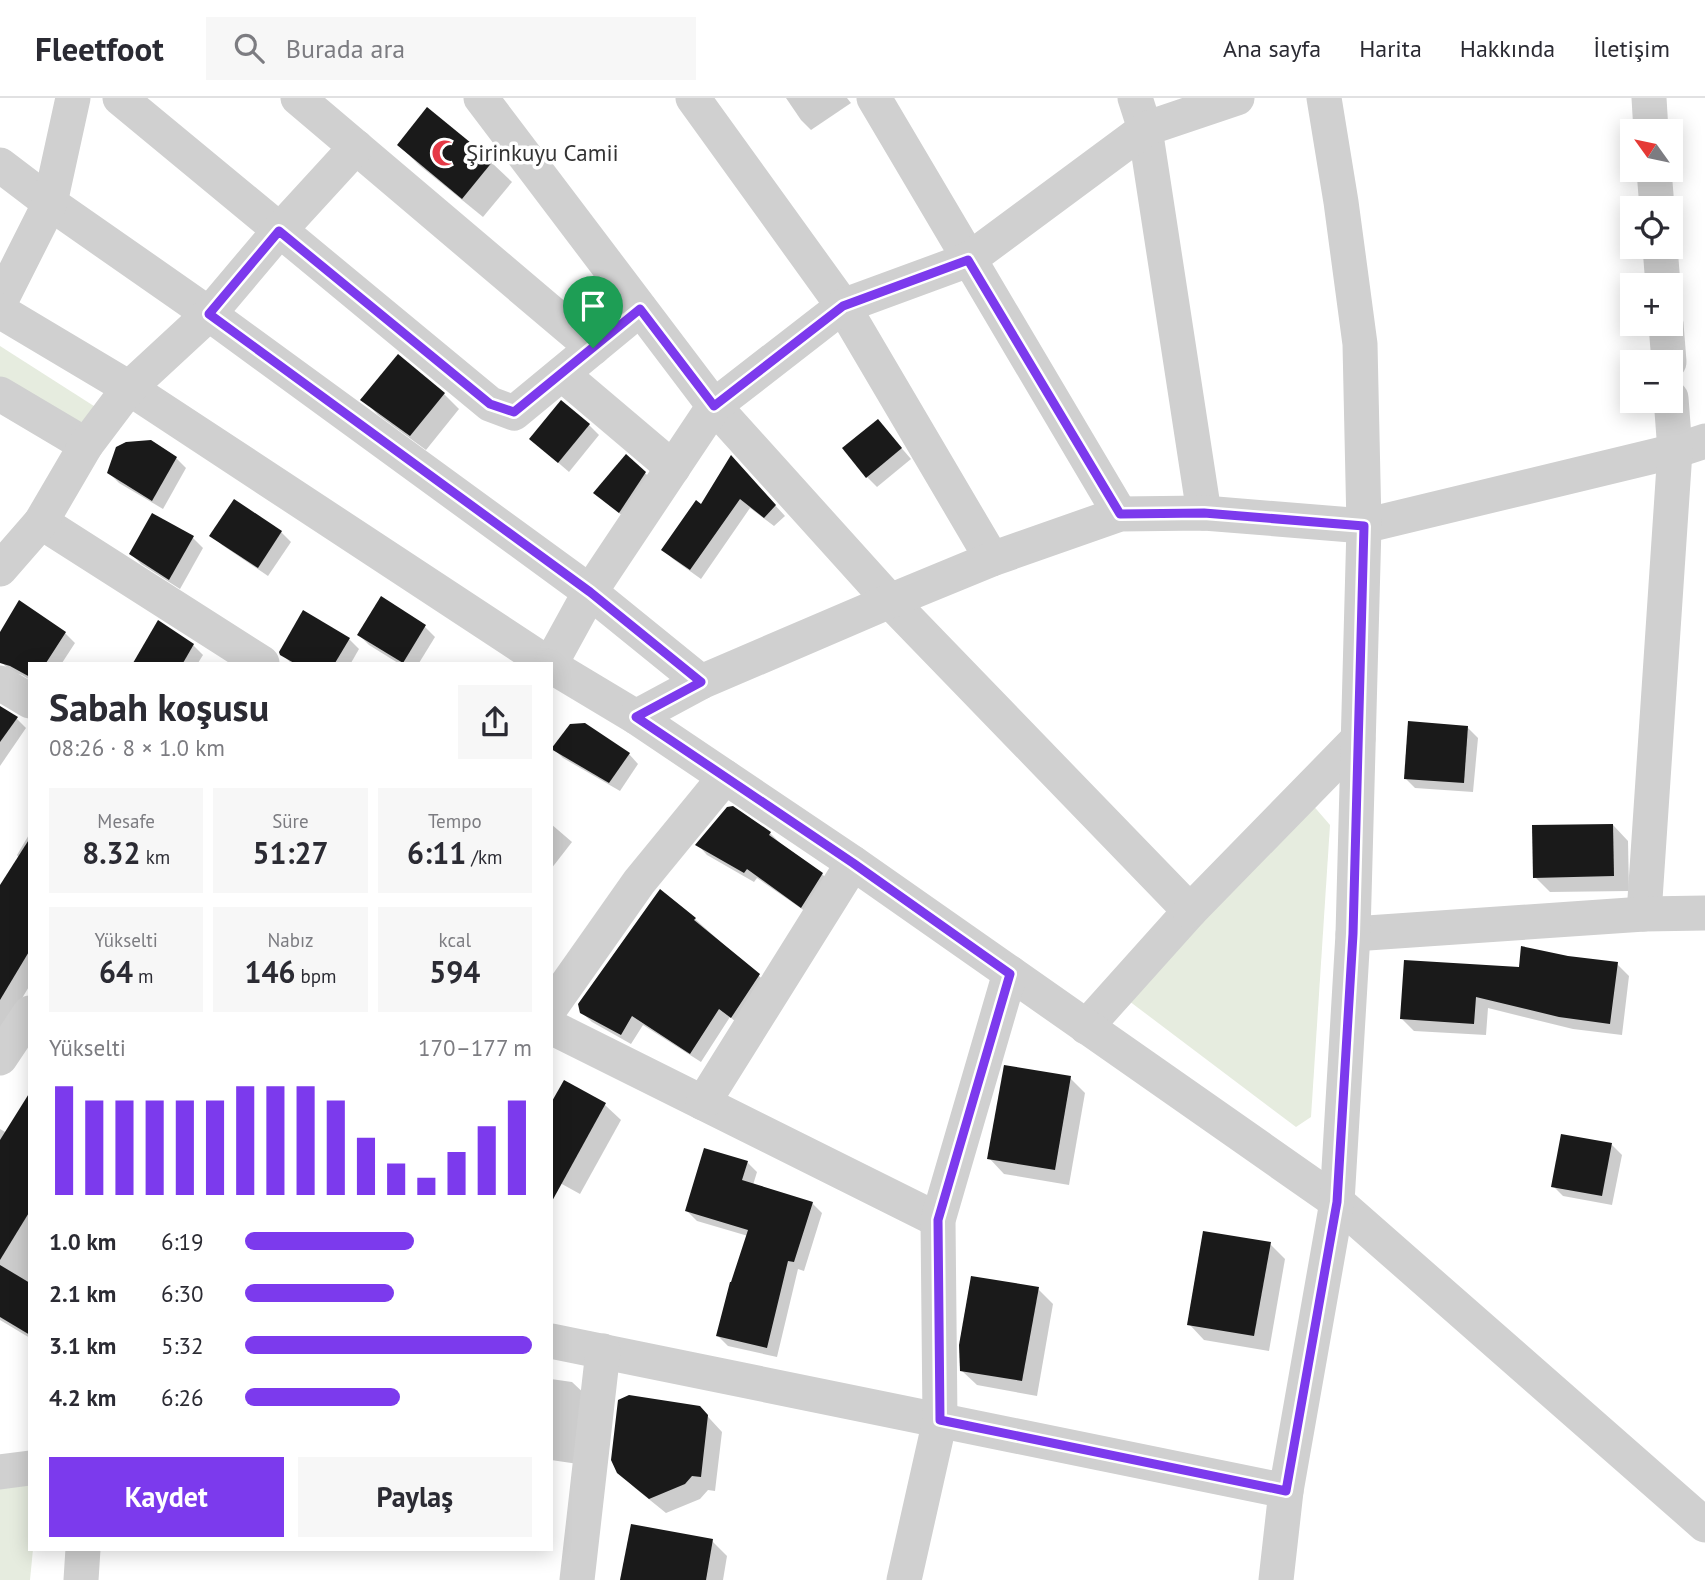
<!DOCTYPE html>
<html lang="tr">
<meta charset="utf-8">
<style>
body{margin:0;font-family:"PT Sans",sans-serif;background:#f7f7f7;color:#2b2b33;height:100vh;display:flex;flex-direction:column;font-size:26px;white-space:nowrap}
*{box-sizing:border-box;margin:0}
p{font-size:23px;color:#7c7c81}
.icon{flex:none;width:38px;height:38px;fill:none;stroke:currentColor;stroke-width:2;stroke-linecap:round;stroke-linejoin:round}
.map{position:relative;flex:1;overflow:hidden}
.panel{position:absolute;left:28px;top:564px;width:525px;height:889px;display:flex;flex-direction:column;background:#fff;border-radius:0px;box-shadow:0 4px 18px #0003}
.panel>*{flex:none}
.needle{width:46px;rotate:303deg}
.buttons{position:absolute;left:1620px;top:21px;display:grid;gap:14px}
.buttons a{display:grid;place-items:center;width:63px;height:63px;border-radius:0px;background:#fff;box-shadow:0 4px 18px #0003;font-size:35px}
.pin{position:absolute;display:grid;place-items:center;width:60px;height:60px;color:#fff;margin:-72px -30px;border-radius:50% 50% 50% 0;rotate:-45deg;box-shadow:0 0 7px #0007}
.pin .icon{rotate:45deg}
.round{display:grid;place-items:center;flex:none;width:74px;height:74px;border-radius:0px;background:#f7f7f7}
.headline{display:flex;align-items:center;justify-content:space-between;height:119px;padding:0 21px}
h1{font-size:38px;font-weight:600;line-height:52px}
.stats{display:grid;grid-template-columns:repeat(3,1fr);gap:10px;height:119px;padding:7px 21px}
.stats div{display:grid;align-content:center;border-radius:0px;background:#f7f7f7;text-align:center}
.stats b{font-size:30px;font-weight:600}
.stats small{font-size:19px;font-weight:400}
.stats p{font-size:19px}
.chart{height:196px;padding:14px 21px}
.chart p{display:flex;justify-content:space-between}
.chart svg{width:100%;height:126px;margin-top:7px;stroke:#7c3aed;stroke-width:6}
.cta{display:flex;gap:14px;margin-top:auto;padding:14px 21px}
.cta a{flex:1;height:80px;border-radius:0px;background:#7c3aed;color:#fff;font-size:28px;font-weight:600;line-height:80px;text-align:center}
.cta a+a{background:#f7f7f7;color:#2b2b33}
ul{padding:0 21px;list-style:none;font-size:23px}
li{display:grid;grid-template-columns:112px 84px 1fr;align-items:center;height:52px}
li i{height:18px;border-radius:9px;background:#7c3aed}
header{display:flex;align-items:center;gap:42px;box-sizing:border-box;height:98px;padding:0 35px;background:#fff;border-bottom:2px solid #e1e1e2}
header strong{font-size:33px}
nav{display:flex;gap:38px;margin-inline-start:auto;font-size:24px}
.search{width:490px;height:63px;background:#f7f7f7;display:flex;align-items:center;gap:18px;box-sizing:border-box;padding:0 24px;border-radius:0px;color:#7c7c81;font-size:26px}
.map>svg:first-child{display:block}
.green{fill:#e6ecdf}
.shadow{fill:#0003}
.building{fill:#1a1a1a}
.lines{fill:none;stroke-linecap:round;stroke-linejoin:round}
.minor{stroke:#d0d0d0;stroke-width:35}
.route-casing{stroke:#fff;stroke-width:14}
.route{stroke:#7c3aed;stroke-width:9}
.labels{text-anchor:middle;stroke-width:7;stroke-linejoin:round;paint-order:stroke}
.poi-label{font-size:23px;fill:#333;stroke:#fff;text-anchor:start}
</style>
<header>
<strong>Fleetfoot</strong>
<div class="search"><svg class="icon" aria-label="search" viewBox="0 0 24 24"><circle cx="10" cy="10" r="6"/><path d="M15 15l6 6"/></svg>Burada ara</div>
<nav><a>Ana sayfa</a><a>Harita</a><a>Hakkında</a><a>İletişim</a></nav>
</header>
<div class="map">
<svg width="1705" height="1482" viewBox="0 0 1705 1482">
<rect width="100%" height="100%" fill="#fff"/>
<g class="green">
<polygon points="0,248 97,310 81,330 0,281"/>
<polygon points="1311,705 1330,727 1311,1019 1296,1029 1129,903"/>
<polygon points="30,1382 30,1451 33,1451 30,1482 0,1482 0,1386"/>
</g>
<g class="shadow">
<polygon points="786,0 847,0 851,5 811,32 801,22"/>
<polygon points="399,47 491,64 512,84 483,119 419,67"/>
<polygon points="444,296 459,311 426,352 378,317 363,301"/>
<polygon points="878,323 911,361 877,389 867,379"/>
<polygon points="589,327 599,337 569,374 531,341"/>
<polygon points="176,360 186,370 163,411 119,385 109,375"/>
<polygon points="740,369 785,418 774,428 750,410 701,481 673,461 663,451 701,408"/>
<polygon points="645,375 655,385 629,423 605,404"/>
<polygon points="281,434 291,444 268,478 222,447 212,437"/>
<polygon points="193,440 203,450 180,491 141,466 131,456"/>
<polygon points="381,501 425,529 435,539 419,565 398,565 369,547 359,537"/>
<polygon points="158,525 193,547 203,557 198,565 135,565"/>
<polygon points="65,535 75,545 62,565 30,565 30,582 22,577 12,574 1,564 0,537"/>
<polygon points="349,541 359,551 351,565 291,565 282,556"/>
<polygon points="0,610 16,620 26,630 0,668"/>
<polygon points="1468,630 1478,640 1473,694 1415,690 1405,680"/>
<polygon points="554,651 629,656 638,666 620,693 563,660"/>
<polygon points="551,726 572,744 551,771"/>
<polygon points="1613,727 1628,743 1629,793 1550,794 1535,779"/>
<polygon points="30,735 30,887 0,937 0,791 19,760 17,757"/>
<polygon points="770,735 780,745 822,776 832,786 812,818 757,780 754,784 707,757 698,747"/>
<polygon points="695,821 769,887 742,929 730,919 701,964 643,927 631,946 592,924 581,914"/>
<polygon points="1567,860 1617,866 1629,878 1622,937 1573,931 1488,910 1486,937 1414,933 1402,921 1521,870"/>
<polygon points="1070,980 1085,995 1069,1087 1004,1076 989,1060"/>
<polygon points="565,984 605,1007 621,1022 580,1096 551,1080"/>
<polygon points="30,998 30,1240 0,1222 0,1031 7,1035"/>
<polygon points="1612,1047 1622,1057 1612,1107 1563,1098 1553,1088"/>
<polygon points="747,1064 757,1074 753,1087 812,1105 822,1115 804,1173 798,1171 777,1259 728,1248 718,1238 748,1138 697,1123 687,1113"/>
<polygon points="1270,1146 1285,1161 1269,1253 1204,1242 1189,1226"/>
<polygon points="1038,1191 1053,1206 1037,1298 977,1287 961,1272"/>
<polygon points="551,1281 572,1284 588,1299 578,1366 551,1362"/>
<polygon points="699,1309 722,1334 715,1393 708,1392 700,1401 666,1415 635,1390 619,1374"/>
<polygon points="712,1443 727,1458 723,1482 622,1482"/>
</g>
<g class="building">
<polygon points="427,9 493,63 462,101 397,47"/>
<polygon points="398,256 445,295 410,338 360,302"/>
<polygon points="561,302 590,326 558,365 529,341"/>
<polygon points="878,321 902,350 866,380 842,350"/>
<polygon points="151,342 177,359 152,403 107,375 116,349 126,344"/>
<polygon points="626,356 646,374 619,415 593,395"/>
<polygon points="731,357 776,407 764,420 740,401 690,472 661,452 696,402 701,406"/>
<polygon points="234,401 282,433 258,470 209,438"/>
<polygon points="152,415 194,438 169,482 129,456"/>
<polygon points="381,498 426,527 403,565 357,537"/>
<polygon points="19,502 66,534 46,565 30,565 30,579 10,568 0,565 0,534"/>
<polygon points="303,512 350,540 335,565 294,565 280,557 279,554"/>
<polygon points="158,522 194,546 183,565 133,565"/>
<polygon points="0,608 18,619 0,644"/>
<polygon points="1408,623 1468,628 1464,685 1404,681"/>
<polygon points="585,625 630,655 609,685 551,651 570,626"/>
<polygon points="733,708 771,734 769,737 823,775 801,810 747,771 744,775 695,747 727,709"/>
<polygon points="1613,726 1614,778 1533,780 1532,727"/>
<polygon points="30,740 30,852 0,902 0,787"/>
<polygon points="660,791 696,820 694,822 760,876 731,920 719,911 690,956 632,918 621,937 580,915 578,906"/>
<polygon points="1521,848 1568,858 1618,864 1610,926 1559,919 1476,899 1474,926 1400,921 1404,862 1519,869"/>
<polygon points="1004,967 1071,978 1055,1072 987,1061"/>
<polygon points="564,982 606,1005 551,1105 551,1005"/>
<polygon points="30,994 30,1113 0,1162 0,1042"/>
<polygon points="1561,1036 1612,1045 1602,1098 1551,1089"/>
<polygon points="704,1050 748,1063 742,1082 813,1104 794,1164 788,1163 767,1250 716,1238 730,1184 731,1184 748,1132 685,1113"/>
<polygon points="1203,1133 1271,1144 1254,1238 1187,1227"/>
<polygon points="0,1167 30,1185 30,1237 0,1219"/>
<polygon points="971,1178 1039,1189 1022,1283 960,1273 959,1247"/>
<polygon points="629,1297 700,1308 708,1317 701,1379 692,1378 685,1386 649,1401 617,1375 611,1362 618,1302"/>
<polygon points="631,1426 713,1441 706,1482 620,1482"/>
</g>
<g class="lines">
<g class="minor">
<polyline points="120,0 490,306 514,315 640,211"/>
<polyline points="298,0 593,250"/>
<polyline points="481,0 714,308 890,503 1190,813 1086,929"/>
<polyline points="693,0 843,208 992,461"/>
<polyline points="874,0 1120,416"/>
<polyline points="1135,0 1145,31 1204,415"/>
<polyline points="1649,0 1651,33"/>
<polyline points="0,67 50,105 209,216 590,494 701,584"/>
<polyline points="1654,72 1657,110"/>
<polyline points="1660,149 1663,187"/>
<polyline points="0,204 50,105 73,0"/>
<polyline points="0,213 129,290 547,565"/>
<polyline points="1666,226 1669,264"/>
<polyline points="562,276 673,370"/>
<polyline points="0,296 86,347"/>
<polyline points="41,424 262,565"/>
<polyline points="0,471 41,424 86,347 129,290 209,216 279,133 356,49"/>
<polyline points="551,565 590,494 714,308 843,208 968,162 1145,31 1237,0"/>
<polyline points="551,568 636,619 853,765 1337,1104 1705,1427"/>
<polyline points="0,585 30,603"/>
<polyline points="636,619 701,584 890,503 992,461 1120,416 1204,415 1364,428 1675,353 1705,343"/>
<polyline points="1190,813 1358,641"/>
<polyline points="1644,816 1675,353 1671,300"/>
<polyline points="1353,836 1644,816 1705,815"/>
<polyline points="551,909 639,784 725,679"/>
<polyline points="551,929 938,1122"/>
<polyline points="0,960 30,915"/>
<polyline points="703,1005 853,765"/>
<polyline points="551,1243 1286,1393"/>
<polyline points="0,1374 30,1370"/>
<polyline points="81,1482 83,1451"/>
<polyline points="577,1482 603,1253"/>
<polyline points="904,1482 940,1322 938,1122 1010,875"/>
<polyline points="1276,1482 1286,1393 1337,1104 1353,836 1364,428 1360,246 1341,104 1324,0"/>
</g>
</g>
<g class="lines">
<g class="route-casing">
<polygon id="route" points="279,133 490,306 514,314 640,211 714,308 843,208 968,162 1120,416 1204,415 1364,428 1353,836 1337,1104 1286,1393 940,1322 938,1122 1010,876 853,765 636,619 701,584 590,494 209,216"/>
</g>
<use href="#route" class="route"/>
</g>
<defs>
<g id="mosque-bare" transform="scale(2.1)"><path d="M3.5-4.9A6 6 0 1 0 3.5 4.9A5 5 0 1 1 3.5-4.9Z" fill="#e63946" stroke="#fff" stroke-width="2.5" paint-order="stroke"/></g>
</defs>
<g fill-rule="evenodd">
<use href="#mosque-bare" x="445" y="55"/>
</g>
<g class="labels">
<g class="poi-label">
<text x="466" y="63">Şirinkuyu Camii</text>
</g>
</g>
</svg>
<div class="buttons">
<a><svg class="needle" viewBox="-14 -14 28 28"><path d="M0-13l5 13h-10z" fill="#e53935"/><path d="M0 13l5-13h-10z" fill="#7c7c81"/></svg></a>
<a><svg class="icon" aria-label="locate" viewBox="0 0 24 24"><circle cx="12" cy="12" r="6"/><path d="M12 2v4M12 18v4M2 12h4M18 12h4"/></svg></a>
<a>+</a>
<a>−</a>
</div>
<div class="pin" style="left:593px;top:250px;background:#1e9e55"><svg class="icon" aria-label="arrive" viewBox="0 0 24 24"><path d="M6 21V4h12l-3 4 3 4H6"/></svg></div>
<section class="panel">
<div class="headline"><div><h1>Sabah koşusu</h1><p>08:26 · 8 × 1.0 km</p></div><a class="round"><svg class="icon" aria-label="share" viewBox="0 0 24 24"><path d="M12 15V3M7 8l5-5 5 5M5 13v7h14v-7"/></svg></a></div>
<div class="stats">
<div><p>Mesafe</p><b>8.32<small> km</small></b></div>
<div><p>Süre</p><b>51:27</b></div>
<div><p>Tempo</p><b>6:11<small> /km</small></b></div>
</div>
<div class="stats">
<div><p>Yükselti</p><b>64<small> m</small></b></div>
<div><p>Nabız</p><b>146<small> bpm</small></b></div>
<div><p>kcal</p><b>594</b></div>
</div>
<div class="chart"><p><span>Yükselti</span>170–177 m</p>
<svg viewBox="0 0 160 44" preserveAspectRatio="none"><path d="M5 44V6M15 44V11M25 44V11M35 44V11M45 44V11M55 44V11M65 44V6M75 44V6M85 44V6M95 44V11M105 44V24M115 44V33M125 44V38M135 44V29M145 44V20M155 44V11"/></svg>
</div>
<ul>
<li><b>1.0 km</b>6:19<i style="width:59%"></i></li>
<li><b>2.1 km</b>6:30<i style="width:52%"></i></li>
<li><b>3.1 km</b>5:32<i style="width:100%"></i></li>
<li><b>4.2 km</b>6:26<i style="width:54%"></i></li>
</ul>
<div class="cta"><a>Kaydet</a><a>Paylaş</a></div>
</section>
</div>
